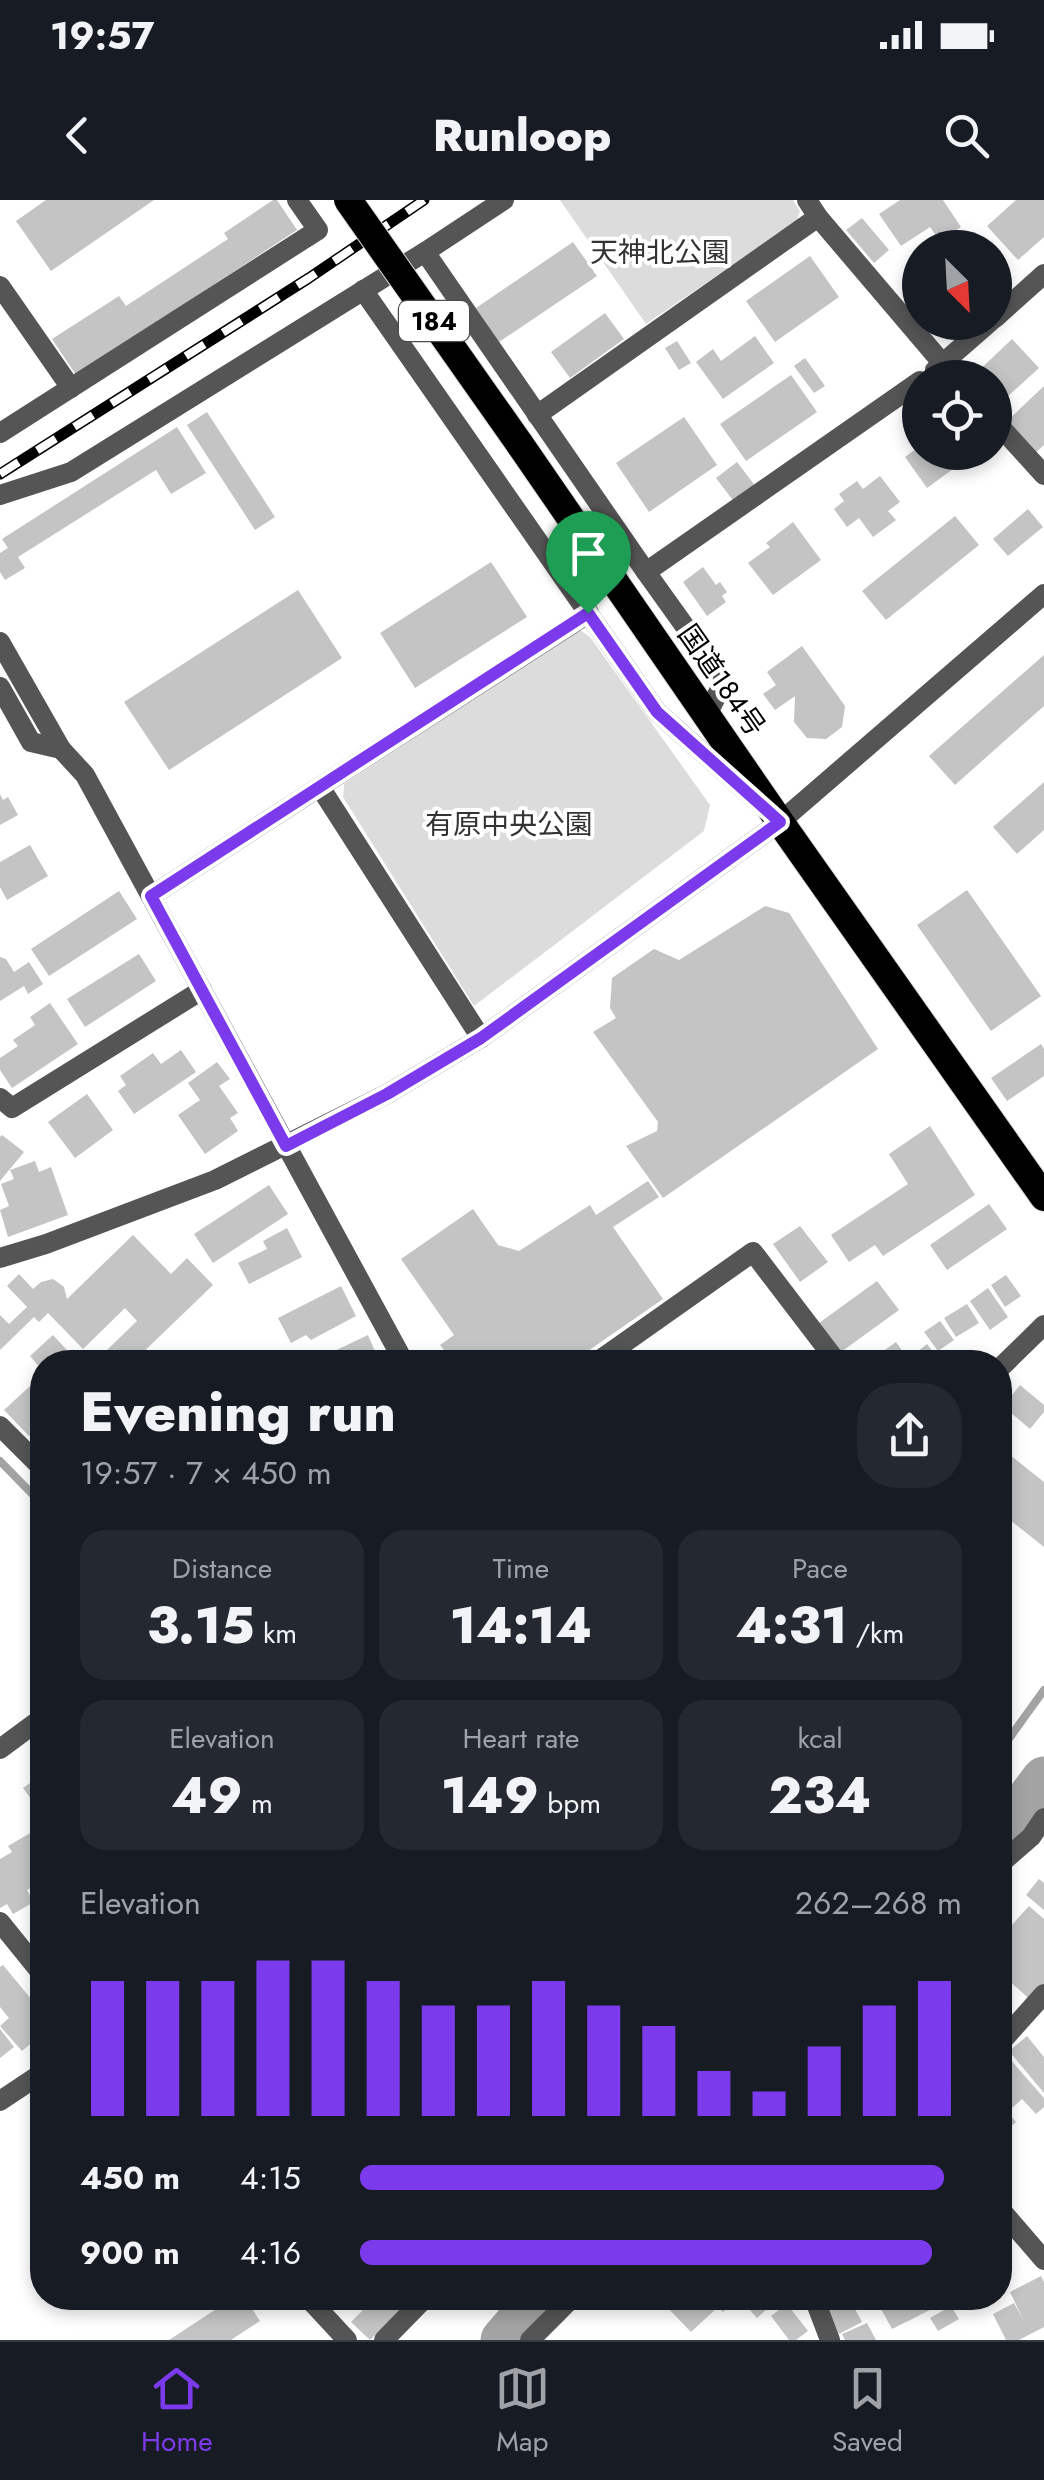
<!DOCTYPE html>
<meta charset="utf-8">
<style>
body{margin:0;font-family:Jost,"Noto Sans JP",sans-serif;background:#242831;color:#f1f3f6;height:100vh;display:flex;flex-direction:column;font-size:38px;white-space:nowrap}
*{box-sizing:border-box;margin:0}
p{font-size:32px;color:#9ea1a6}
.icon{flex:none;width:55px;height:55px;fill:none;stroke:currentColor;stroke-width:2;stroke-linecap:round;stroke-linejoin:round}
.map{position:relative;flex:1;overflow:hidden}
.drawer{position:absolute;left:30px;top:1150px;width:982px;height:960px;display:flex;flex-direction:column;background:#171b24;border-radius:40px;box-shadow:0 5px 15px #0003}
.drawer>*{flex:none}
.needle{width:65px;rotate:156deg}
.tools{position:absolute;left:902px;top:30px;display:grid;gap:20px}
.tools a{display:grid;place-items:center;width:110px;height:110px;border-radius:50%;background:#171b24;box-shadow:0 5px 15px #0003;font-size:50px}
.pin{position:absolute;display:grid;place-items:center;width:85px;height:85px;color:#fff;margin:-102px -42px;border-radius:50% 50% 50% 0;rotate:-45deg;box-shadow:0 0 10px #0007}
.pin .icon{rotate:45deg}
.round{display:grid;place-items:center;flex:none;width:105px;height:105px;border-radius:40px;background:#242831}
.head{display:flex;align-items:center;justify-content:space-between;height:170px;padding:0 50px}
h1{font-size:55px;font-weight:800;line-height:75px}
.figures{display:grid;grid-template-columns:repeat(3,1fr);gap:15px;height:170px;padding:10px 50px}
.figures div{display:grid;align-content:center;border-radius:25px;background:#242831;text-align:center}
.figures b{font-size:50px;font-weight:800}
.figures small{font-size:28px;font-weight:400}
.figures p{font-size:28px}
.chart{height:280px;padding:20px 50px}
.chart p{display:flex;justify-content:space-between}
.chart svg{width:100%;height:180px;margin-top:10px;stroke:#7c3aed;stroke-width:6}
ul{padding:0 50px;list-style:none;font-size:32px}
li{display:grid;grid-template-columns:160px 120px 1fr;align-items:center;height:75px}
li i{height:25px;border-radius:12px;background:#7c3aed}
.status{display:flex;justify-content:space-between;align-items:center;height:70px;padding:0 50px;background:#171b24;direction:ltr}
.status svg{height:28px;fill:currentColor}
header{display:flex;justify-content:space-between;align-items:center;height:130px;padding:0 50px;background:#171b24;font-size:45px;font-weight:800}
.dock{display:flex;justify-content:space-around;align-items:center;height:140px;border-top:2px solid #363941;background:#171b24;font-size:28px;color:#9ea1a6}
.dock a{display:grid;justify-items:center;gap:5px}
.dock .on{color:#7c3aed}
.map>svg:first-child{display:block}
.green{fill:#dcdcdc}
.lines{fill:none;stroke-linecap:round;stroke-linejoin:round}
.stream{stroke:#a3a3a3;stroke-width:8}
.river{stroke:#a3a3a3;stroke-width:45}
.building{fill:#c4c4c4}
.trunk-casing{stroke:#dbdbdb;stroke-width:30}
.minor{stroke:#555;stroke-width:20}
.tertiary{stroke:#555;stroke-width:20}
.trunk{stroke:#000;stroke-width:28}
.rail-casing{stroke:#000;stroke-width:11}
.rail{stroke:#fff;stroke-width:8;stroke-dasharray:22;stroke-linecap:butt}
.trunk-bridge-casing{stroke:#dbdbdb;stroke-width:30;stroke-linecap:butt}
.trunk-bridge{stroke:#000;stroke-width:28}
.route-casing{stroke:#fff;stroke-width:20}
.route{stroke:#7c3aed;stroke-width:12}
.labels{text-anchor:middle;stroke-width:8;stroke-linejoin:round;paint-order:stroke}
.shield{fill:#fff;stroke:#4c4c4c;stroke-width:2.5}
.shield-label{font-size:25px;font-weight:bold;fill:#000}
.park-label{font-size:28px;fill:#333;stroke:#fff}
.street-label{font-size:28px;fill:#000;stroke:#fff}
</style>
<div class="status"><b>19:57</b><svg viewBox="0 0 49 12"><path d="M0 12V9h3v3zM5 12V6h3v6zM10 12V3h3v9zM15 12V0h3v12zM26 1h20v11H26zM47 4h2v5h-2z"/></svg></div>
<header><svg class="icon" aria-label="back" viewBox="0 0 24 24"><path d="M15 5l-7 7 7 7"/></svg>Runloop<svg class="icon" aria-label="search" viewBox="0 0 24 24"><circle cx="10" cy="10" r="6"/><path d="M15 15l6 6"/></svg></header>
<div class="map">
<svg width="1044" height="2140" viewBox="0 0 1044 2140">
<rect width="100%" height="100%" fill="#fff"/>
<g class="green">
<polygon points="560,0 793,0 800,11 797,21 646,124"/>
<polygon points="580,430 590,437 710,605 704,631 474,806 343,597 344,584"/>
</g>
<g class="lines">
<g class="stream">
<polyline points="0,1261 42,1304"/>
<polyline points="1000,1551 1044,1490"/>
</g>
<g class="river">
<polyline points="1000,1634 1008,1627 1044,1579"/>
<polyline points="503,2140 539,2098"/>
</g>
</g>
<g class="building">
<polygon points="46,0 154,0 51,71 16,21"/>
<polygon points="273,0 277,0 297,30 76,175 52,139 119,96 126,106 228,39 224,33"/>
<polygon points="900,0 943,0 961,27 940,41 930,27 901,46 879,14"/>
<polygon points="1016,0 1044,0 1044,37 1018,60 987,26"/>
<polygon points="862,18 889,50 874,63 846,30"/>
<polygon points="573,42 597,76 499,142 476,108"/>
<polygon points="810,56 839,97 775,142 746,101"/>
<polygon points="605,113 624,139 570,178 551,152"/>
<polygon points="755,136 774,163 723,199 696,162 713,149 721,161"/>
<polygon points="1012,139 1039,168 995,208 995,178 971,178"/>
<polygon points="677,141 691,163 679,170 665,148"/>
<polygon points="805,158 825,186 814,193 794,166"/>
<polygon points="791,175 817,212 746,261 720,224"/>
<polygon points="1044,186 1044,245 1034,254 1005,223"/>
<polygon points="207,212 275,317 255,330 187,225"/>
<polygon points="684,217 717,265 649,312 616,263"/>
<polygon points="177,227 206,273 171,294 156,270 18,357 25,368 5,380 0,372 0,353 8,348 2,339"/>
<polygon points="920,246 920,252 968,252 971,256 927,288 905,257"/>
<polygon points="737,262 756,287 735,303 716,278"/>
<polygon points="880,276 900,302 888,311 896,320 873,337 859,318 847,327 834,309 844,301 839,294 857,281 863,289"/>
<polygon points="1028,309 1043,327 1008,356 993,339"/>
<polygon points="955,316 979,345 886,420 862,391"/>
<polygon points="793,322 821,360 773,395 748,363 770,347 766,343"/>
<polygon points="491,362 527,417 415,488 380,433"/>
<polygon points="703,367 716,385 720,382 727,392 722,396 726,402 707,416 683,382"/>
<polygon points="298,390 342,458 169,570 124,502"/>
<polygon points="802,446 845,506 842,527 826,539 807,538 794,522 795,496 775,510 763,494 776,485 767,472"/>
<polygon points="1044,455 1044,506 955,585 929,556"/>
<polygon points="1044,582 1044,630 1017,654 993,627"/>
<polygon points="0,594 3,600 8,597 18,615 0,625"/>
<polygon points="30,645 48,676 7,700 0,687 0,662"/>
<polygon points="967,690 1041,796 991,831 917,725"/>
<polygon points="119,691 137,719 49,776 31,749"/>
<polygon points="765,706 789,713 878,849 663,998 626,946 657,931 658,922 593,832 616,818 610,808 612,778 654,749 679,760"/>
<polygon points="139,754 156,781 85,827 67,799"/>
<polygon points="0,757 6,759 14,772 29,762 43,784 28,794 24,786 0,801"/>
<polygon points="50,803 78,844 12,888 0,870 0,858 18,846 13,840 35,825 30,817"/>
<polygon points="1041,844 1044,849 1044,876 1007,901 991,878"/>
<polygon points="181,850 196,872 134,914 118,891 126,885 120,876 153,853 161,864"/>
<polygon points="217,862 230,879 219,886 238,913 230,918 238,931 205,954 178,915 200,900 188,883"/>
<polygon points="87,894 113,930 75,958 48,922"/>
<polygon points="930,926 975,995 883,1056 875,1045 849,1062 831,1035 908,984 889,954"/>
<polygon points="2,935 24,952 0,981 0,937"/>
<polygon points="35,961 39,972 51,967 68,1015 8,1037 0,1010 9,1006 1,984 14,979 10,970"/>
<polygon points="648,981 659,997 613,1027 663,1099 572,1162 453,1162 440,1145 454,1135 401,1059 473,1009 498,1045 519,1051 590,1005 596,1015"/>
<polygon points="269,985 288,1014 213,1063 194,1034"/>
<polygon points="989,1004 1007,1029 947,1070 930,1045"/>
<polygon points="800,1026 828,1062 800,1082 773,1044"/>
<polygon points="287,1028 302,1057 249,1084 238,1063 267,1049 263,1041"/>
<polygon points="133,1035 171,1074 187,1058 213,1085 133,1162 119,1162 107,1150 137,1121 125,1108 83,1149 48,1113 39,1122 34,1117 0,1150 0,1115 9,1124 27,1107 7,1086 19,1074 33,1089 41,1082 53,1079 64,1087 67,1099"/>
<polygon points="1006,1075 1021,1096 1005,1107 991,1085"/>
<polygon points="877,1081 899,1110 841,1152 819,1123"/>
<polygon points="341,1086 356,1116 311,1140 306,1135 291,1143 278,1118"/>
<polygon points="988,1088 1008,1117 990,1130 970,1101"/>
<polygon points="967,1104 979,1123 956,1137 944,1118"/>
<polygon points="940,1121 954,1140 938,1151 924,1132"/>
<polygon points="53,1135 78,1162 42,1162 42,1170 30,1156"/>
<polygon points="368,1135 377,1156 368,1160 369,1162 324,1162 322,1157"/>
<polygon points="896,1142 908,1159 927,1144 941,1162 868,1162"/>
<polygon points="42,1175 42,1224 29,1236 4,1210"/>
<polygon points="1020,1185 1044,1205 1044,1212 1030,1229 1003,1206"/>
<polygon points="1000,1247 1044,1282 1044,1347 1000,1312"/>
<polygon points="42,1553 42,1614 23,1588 40,1576 30,1563"/>
<polygon points="32,1632 42,1647 42,1681 27,1690 34,1702 13,1714 7,1704 0,1708 0,1659 12,1652 8,1646"/>
<polygon points="1039,1679 1044,1683 1044,1710 1026,1695"/>
<polygon points="1029,1706 1044,1719 1044,1789 1033,1802 1000,1773 1000,1738"/>
<polygon points="3,1765 42,1812 32,1822 42,1834 22,1851 0,1826 9,1818 0,1807 0,1767"/>
<polygon points="0,1829 14,1847 0,1858"/>
<polygon points="1027,1836 1044,1857 1044,1893 1009,1851"/>
<polygon points="1010,1859 1044,1898 1044,1907 1036,1914 1022,1899 1012,1908 1000,1894 1000,1868"/>
<polygon points="1000,1902 1016,1922 1000,1936"/>
<polygon points="1000,2064 1010,2083 1000,2088"/>
<polygon points="1041,2076 1044,2082 1044,2127 1019,2140 1006,2140 993,2114 1014,2103 1023,2119 1010,2092"/>
<polygon points="233,2098 245,2098 260,2121 231,2140 169,2140"/>
<polygon points="375,2098 412,2099 370,2140 351,2122"/>
<polygon points="599,2098 623,2098 613,2109"/>
<polygon points="658,2098 779,2098 757,2118 739,2098 723,2112 718,2107 691,2132"/>
<polygon points="834,2098 849,2098 862,2122 839,2134 822,2104"/>
<polygon points="875,2098 926,2098 932,2109 892,2129"/>
<polygon points="956,2098 973,2098 976,2103 962,2110"/>
<polygon points="787,2104 808,2131 796,2140 789,2140 771,2116"/>
<polygon points="951,2106 959,2119 938,2131 930,2118"/>
<polygon points="867,2123 876,2140 845,2140 842,2134"/>
</g>
<g class="lines">
<g class="trunk-casing">
<polyline id="trunk" points="519,243 780,622 1044,997"/>
</g>
<g class="minor">
<polyline points="807,0 818,17 955,178"/>
<polyline points="425,52 646,372 920,181"/>
<polyline points="0,86 71,188"/>
<polyline points="363,90 657,512 757,601"/>
<polyline points="995,118 1044,74"/>
<polyline points="935,170 990,122"/>
<polyline points="537,215 818,17"/>
<polyline points="995,221 1044,275"/>
<polyline points="0,233 318,30 297,0"/>
<polyline points="0,295 71,272 425,52 504,0"/>
<polyline points="646,372 724,481 707,515"/>
<polyline points="0,442 61,549 85,575 404,1162"/>
<polyline points="0,487 31,542 61,549"/>
<polyline points="320,587 481,838"/>
<polyline points="151,696 589,413"/>
<polyline points="0,898 12,908 202,790"/>
<polyline points="597,1162 753,1052 837,1162"/>
<polyline points="1000,1168 1044,1125"/>
<polyline points="0,1226 42,1268"/>
<polyline points="0,1549 42,1518"/>
<polyline points="1000,1664 1031,1637 1044,1618"/>
<polyline points="0,1722 42,1774"/>
<polyline points="1000,1843 1044,1794"/>
<polyline points="0,1901 42,1873"/>
<polyline points="1000,2009 1044,2060"/>
<polyline points="308,2098 347,2140"/>
<polyline points="814,2098 830,2140"/>
<polyline points="384,2140 425,2098"/>
<polyline points="530,2140 572,2098"/>
</g>
<polyline class="tertiary" points="0,1058 46,1044 215,980 387,894 481,838 780,622 1044,394"/>
<use href="#trunk" class="trunk"/>
<g class="rail-casing">
<polyline id="rail" points="0,274 309,78 424,0"/>
</g>
<use href="#rail" class="rail"/>
<g class="trunk-bridge-casing">
<polyline id="trunk-bridge" points="348,0 519,243"/>
</g>
<use href="#trunk-bridge" class="trunk-bridge"/>
</g>
<g class="lines">
<g class="route-casing">
<polygon id="route" points="588,413 657,512 780,622 481,838 387,894 286,946 151,696"/>
</g>
<use href="#route" class="route"/>
</g>
<g class="labels">
<rect class="shield" x="399" y="101" width="70" height="40" rx="8"/>
<g class="shield-label">
<text x="434" y="130">184</text>
</g>
<g class="park-label">
<text x="660" y="62">天神北公園</text>
<text x="509" y="634">有原中央公園</text>
</g>
<g class="street-label">
<text transform="translate(722 480) rotate(55)" y="10">国道184号</text>
</g>
</g>
</svg>
<div class="tools">
<a><svg class="needle" viewBox="-14 -14 28 28"><path d="M0-13l5 13h-10z" fill="#e53935"/><path d="M0 13l5-13h-10z" fill="#9ea1a6"/></svg></a>
<a><svg class="icon" aria-label="locate" viewBox="0 0 24 24"><circle cx="12" cy="12" r="6"/><path d="M12 2v4M12 18v4M2 12h4M18 12h4"/></svg></a>
</div>
<div class="pin" style="left:588px;top:413px;background:#1e9e55"><svg class="icon" aria-label="arrive" viewBox="0 0 24 24"><path d="M6 21V4h12l-3 4 3 4H6"/></svg></div>
<section class="drawer">
<div class="head"><div><h1>Evening run</h1><p>19:57 · 7 × 450 m</p></div><a class="round"><svg class="icon" aria-label="share" viewBox="0 0 24 24"><path d="M12 15V3M7 8l5-5 5 5M5 13v7h14v-7"/></svg></a></div>
<div class="figures">
<div><p>Distance</p><b>3.15<small> km</small></b></div>
<div><p>Time</p><b>14:14</b></div>
<div><p>Pace</p><b>4:31<small> /km</small></b></div>
</div>
<div class="figures">
<div><p>Elevation</p><b>49<small> m</small></b></div>
<div><p>Heart rate</p><b>149<small> bpm</small></b></div>
<div><p>kcal</p><b>234</b></div>
</div>
<div class="chart"><p><span>Elevation</span>262–268 m</p>
<svg viewBox="0 0 160 44" preserveAspectRatio="none"><path d="M5 44V11M15 44V11M25 44V11M35 44V6M45 44V6M55 44V11M65 44V17M75 44V17M85 44V11M95 44V17M105 44V22M115 44V33M125 44V38M135 44V27M145 44V17M155 44V11"/></svg>
</div>
<ul>
<li><b>450 m</b>4:15<i style="width:97%"></i></li>
<li><b>900 m</b>4:16<i style="width:95%"></i></li>
</ul>
</section>
</div>
<nav class="dock">
<a class="on"><svg class="icon" aria-label="home" viewBox="0 0 24 24"><path d="M3 11l9-7 9 7M6 9v11h12V9"/></svg>Home</a>
<a><svg class="icon" aria-label="map" viewBox="0 0 24 24"><path d="M3 6l6-2 6 2 6-2v14l-6 2-6-2-6 2zM9 4v14M15 6v14"/></svg>Map</a>
<a><svg class="icon" aria-label="saved" viewBox="0 0 24 24"><path d="M7 4h10v16l-5-4-5 4z"/></svg>Saved</a>
</nav>
